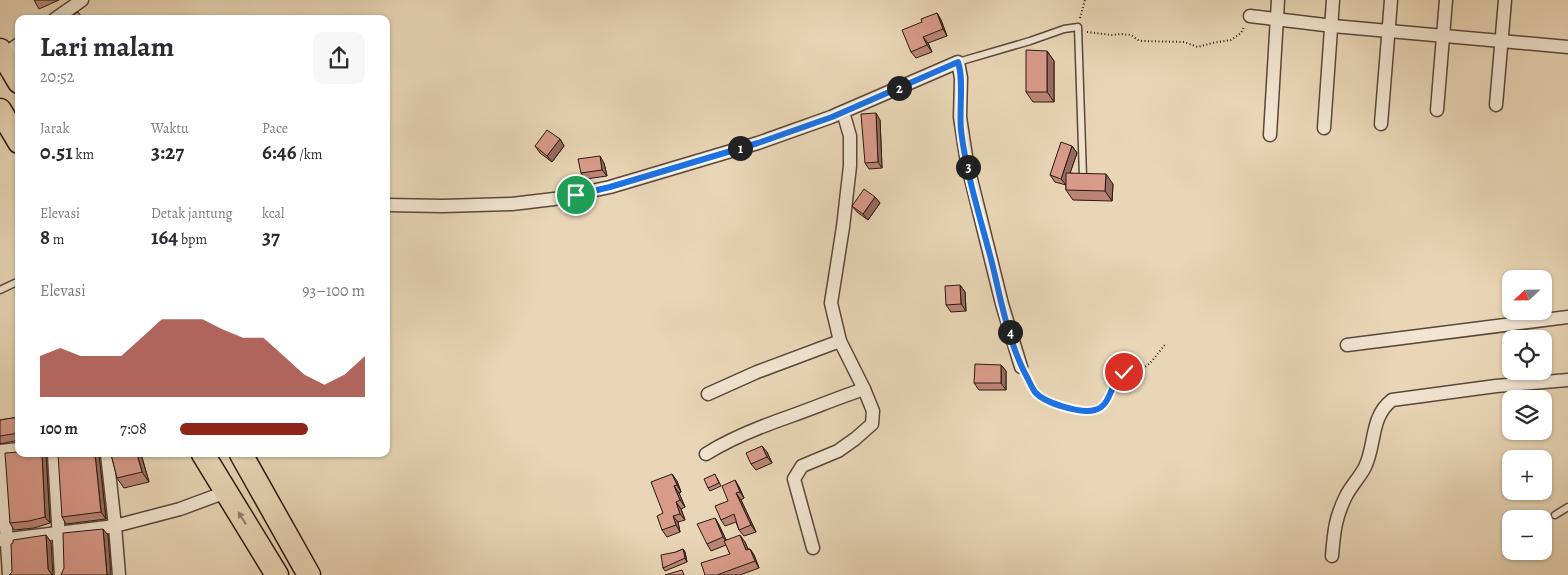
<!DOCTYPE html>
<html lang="id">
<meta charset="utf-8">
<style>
body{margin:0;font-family:Alegreya,serif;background:#f7f7f7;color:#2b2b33;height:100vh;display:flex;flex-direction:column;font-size:19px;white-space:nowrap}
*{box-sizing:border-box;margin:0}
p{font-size:16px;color:#7c7c81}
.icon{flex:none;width:28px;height:28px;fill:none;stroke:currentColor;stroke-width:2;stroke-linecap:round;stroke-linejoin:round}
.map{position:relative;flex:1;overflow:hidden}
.drawer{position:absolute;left:15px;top:15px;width:375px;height:442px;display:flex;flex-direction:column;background:#fff;border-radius:10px;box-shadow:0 1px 4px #0004}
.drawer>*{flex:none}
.needle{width:32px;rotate:248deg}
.controls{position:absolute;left:1502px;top:270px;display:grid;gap:10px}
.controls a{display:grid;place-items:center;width:50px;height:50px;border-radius:10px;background:#fff;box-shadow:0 1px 4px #0004;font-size:25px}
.pin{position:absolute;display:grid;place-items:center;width:42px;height:42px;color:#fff;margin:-21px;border:2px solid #fff;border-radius:50%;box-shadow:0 1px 5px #0007}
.km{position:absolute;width:25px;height:25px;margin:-12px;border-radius:50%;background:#222;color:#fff;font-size:14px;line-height:25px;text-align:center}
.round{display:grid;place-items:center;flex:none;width:52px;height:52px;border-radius:10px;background:#f7f7f7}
.summary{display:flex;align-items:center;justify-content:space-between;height:85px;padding:0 25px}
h1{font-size:28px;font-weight:700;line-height:38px}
.stats{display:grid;grid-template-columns:repeat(3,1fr);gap:8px;height:85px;padding:5px 25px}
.stats div{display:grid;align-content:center}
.stats b{font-size:21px;font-weight:700}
.stats small{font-size:14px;font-weight:400}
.stats p{font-size:14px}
.chart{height:140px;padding:10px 25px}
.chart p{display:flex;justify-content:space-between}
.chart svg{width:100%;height:90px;margin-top:5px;fill:#8f2418;opacity:.7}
ul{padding:0 25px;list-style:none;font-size:16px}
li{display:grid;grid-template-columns:80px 60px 1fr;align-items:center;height:38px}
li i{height:12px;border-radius:6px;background:#8f2418}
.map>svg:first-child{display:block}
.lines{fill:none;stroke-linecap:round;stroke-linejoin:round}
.lane-casing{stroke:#5a483c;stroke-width:9}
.street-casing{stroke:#5a483c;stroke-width:15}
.highway-casing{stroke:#2a1913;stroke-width:25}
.path{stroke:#2a1913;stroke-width:2;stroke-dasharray:1 2.5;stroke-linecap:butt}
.lane{stroke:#f1e4d0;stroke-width:6}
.street{stroke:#f1e4d0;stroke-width:12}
.highway{stroke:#e9d6b6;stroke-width:22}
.wall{fill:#bb8577;stroke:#2a1913}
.shaded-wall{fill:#986c61;stroke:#2a1913}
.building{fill:#d99b8a;stroke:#2a1913}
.oneway{fill:#93816d}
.route-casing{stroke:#fff;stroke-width:10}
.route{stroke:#1a73e8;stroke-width:6}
</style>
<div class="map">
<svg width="1568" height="575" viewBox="0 0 1568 575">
<rect width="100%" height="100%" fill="#e9d6b6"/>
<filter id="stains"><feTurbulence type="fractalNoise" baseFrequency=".004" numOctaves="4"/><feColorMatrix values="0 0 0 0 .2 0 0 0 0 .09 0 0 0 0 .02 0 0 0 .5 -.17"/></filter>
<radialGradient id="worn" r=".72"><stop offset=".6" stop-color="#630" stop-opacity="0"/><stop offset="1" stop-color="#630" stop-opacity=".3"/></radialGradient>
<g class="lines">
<g class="lane-casing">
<g id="lane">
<polyline points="958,62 1030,41 1064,29 1078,27 1083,177"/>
<polyline points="0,290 19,281"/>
<polyline points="1555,515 1568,507"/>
</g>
</g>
<g class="street-casing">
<g id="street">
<polyline points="1250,16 1333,26 1568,47"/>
<polyline points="55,19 82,0"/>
<polyline points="3,55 19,44"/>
<polyline points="1496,105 1505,0"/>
<polyline points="1437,110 1446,0"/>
<polyline points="1381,124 1391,0"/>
<polyline points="1324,128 1333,0"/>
<polyline points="1270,135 1278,0"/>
<polyline points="386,205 443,206 512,204 554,199 610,187 758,143 831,117 958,62 961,78 960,117 967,163 1002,304 1021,367"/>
<polyline points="1347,345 1568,317"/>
<polyline points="708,394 757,372 840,341"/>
<polyline points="0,451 19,449"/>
<polyline points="1,451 9,575"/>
<polyline points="54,454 61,575"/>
<polyline points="107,454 115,526 180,509 226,492"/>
<path d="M706,454C733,437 762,426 791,416C816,407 840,397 864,389"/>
<polyline points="0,540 115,526 119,575"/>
<polyline points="813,548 794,479 802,466 838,451 855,439 872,424 873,411 864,389 840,341 831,303 843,227 850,166 850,136 843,112"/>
<path d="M1332,556C1334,532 1335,518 1346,496C1351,486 1360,477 1365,467C1376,444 1370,417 1392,400L1496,386L1568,380"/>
</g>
</g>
<g class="highway-casing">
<g id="highway">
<polyline points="0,50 19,82"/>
<polyline points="0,110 19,142"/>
<polyline points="203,454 277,575"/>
<polyline points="241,454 309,575"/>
</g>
</g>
<g class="path">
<polyline points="1080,18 1085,0"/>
<polyline points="1087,32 1112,35 1121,34 1131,35 1138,40 1142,41 1184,42 1198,47 1212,43 1231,40 1241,33 1244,27"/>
<path d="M1026,377C1030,383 1032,389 1036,394C1047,404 1089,418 1102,407C1111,398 1111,381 1121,374C1128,369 1137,370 1144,367C1151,365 1159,351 1165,345"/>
</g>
<use href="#lane" class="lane"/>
<use href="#street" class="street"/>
<use href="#highway" class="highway"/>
</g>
<g class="wall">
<polygon points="34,0 59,0 39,9"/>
<polygon points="937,13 941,20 947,36 928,43 932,52 916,58 911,52 922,22"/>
<polygon points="1047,51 1054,61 1054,102 1033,102 1026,92"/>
<polygon points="880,120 882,168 869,169 865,163"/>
<polygon points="560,139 564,146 552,162 540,153 535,146"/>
<polygon points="1072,146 1077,153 1070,173 1113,184 1112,201 1073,200 1066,190 1066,185 1055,182 1050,175"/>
<polygon points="604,163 607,176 586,179 581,173"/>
<polygon points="875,197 880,203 868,220 857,212 852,206"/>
<polygon points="960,285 965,292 966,311 951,312 946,305"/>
<polygon points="1001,365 1006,371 1006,390 979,390 974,383"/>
<polygon points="19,417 19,440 0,444 0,420"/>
<polygon points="767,452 772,463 756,470 751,464"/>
<polygon points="19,454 46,454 50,523 34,528 14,530 10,523"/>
<polygon points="111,454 141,454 149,482 124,488 117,478"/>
<polygon points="99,455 106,519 66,524 62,517"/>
<polygon points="717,478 721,486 710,491 708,488"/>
<polygon points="735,480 739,487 744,498 741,500 756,532 744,536 739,530 736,522 725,526 721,520 728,501"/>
<polygon points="677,481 681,492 679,493 685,507 681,509 685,520 678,522 680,532 667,537 662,530 663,513"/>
<polygon points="715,518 719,525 726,540 745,542 748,549 750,549 754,555 759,568 740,575 705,575 730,554 726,545 711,551 707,544"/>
<polygon points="683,549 685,552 687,562 665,571 663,568 676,552"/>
</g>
<g class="shaded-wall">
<polygon points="937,13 941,20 947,36 943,29"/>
<polygon points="923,37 928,43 932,52 927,45"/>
<polygon points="1047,51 1054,61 1054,102 1047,92"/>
<polygon points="876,113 880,120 882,168 878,162"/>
<polygon points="560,139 564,146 552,162 547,156"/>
<polygon points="1072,146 1077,153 1066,185 1061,179"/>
<polygon points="600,156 604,163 607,176 602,170"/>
<polygon points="1106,174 1113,184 1112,201 1105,191"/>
<polygon points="875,197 880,203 868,220 863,214"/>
<polygon points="960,285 965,292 966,311 961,304"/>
<polygon points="1001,365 1006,371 1006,390 1001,383"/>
<polygon points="762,446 767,452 772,463 767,457"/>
<polygon points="42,454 46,454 50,523 45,517"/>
<polygon points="95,454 99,454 106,519 101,512"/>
<polygon points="137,454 141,454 149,482 142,472"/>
<polygon points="672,474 677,481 681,492 677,485"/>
<polygon points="735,480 739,487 744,498 740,492"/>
<polygon points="674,486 679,493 685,507 680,500"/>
<polygon points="736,493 741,500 756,532 751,525"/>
<polygon points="676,502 681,509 685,520 680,514"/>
<polygon points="673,516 678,522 680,532 676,525"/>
<polygon points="715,518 719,525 728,544 723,537"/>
<polygon points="103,529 108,535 111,575 107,575"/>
<polygon points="46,535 51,542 53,575 52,575 48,569"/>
<polygon points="740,535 745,542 751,557 746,550"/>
<polygon points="683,549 685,552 687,562 685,558"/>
<polygon points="750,549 754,555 759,568 755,561"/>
</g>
<g class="building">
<polygon points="78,12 83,19 67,19"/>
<polygon points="937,13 943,29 923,37 927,45 911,52 902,30 922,22 921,19"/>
<polygon points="1026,50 1047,51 1047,92 1026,92"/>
<polygon points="876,113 878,162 865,163 861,114"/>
<polygon points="547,130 560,139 547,156 535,146"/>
<polygon points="1061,142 1072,146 1061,179 1050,175"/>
<polygon points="600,156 602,170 581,173 578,159"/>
<polygon points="1066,173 1106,174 1105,191 1066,190"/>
<polygon points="864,189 875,197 863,214 852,206"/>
<polygon points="960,285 961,304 946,305 945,286"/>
<polygon points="975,364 1001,365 1001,383 974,383"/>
<polygon points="19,417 19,433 0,436 0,420"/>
<polygon points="762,446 767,457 751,464 746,453"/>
<polygon points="19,452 19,454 42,454 45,517 29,521 10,523 5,453"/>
<polygon points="58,454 95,454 101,512 62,517"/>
<polygon points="111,454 137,454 142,472 117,478"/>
<polygon points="672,474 677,485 674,486 680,500 676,502 680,514 673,516 676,525 662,530 657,516 663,513 651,482"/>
<polygon points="715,474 719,483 708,488 704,479"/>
<polygon points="735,480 740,492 736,493 751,525 739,530 734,514 721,520 715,506 728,501 722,486"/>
<polygon points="715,518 723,537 707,544 697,524"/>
<polygon points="103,529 107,575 61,575 64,568 63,533"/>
<polygon points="46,535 48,569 52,575 9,575 12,572 11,544 13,543 13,540"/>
<polygon points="740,535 746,550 750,549 755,561 717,575 705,575 701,563 730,554 724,541"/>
<polygon points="683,549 685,558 663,568 661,555 676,552"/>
<polygon points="682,570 684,575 665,575"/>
</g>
<defs><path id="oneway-solid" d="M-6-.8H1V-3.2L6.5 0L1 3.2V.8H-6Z" transform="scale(1.25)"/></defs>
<use class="oneway" href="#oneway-solid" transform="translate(242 518) rotate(-122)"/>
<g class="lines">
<g class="route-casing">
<path id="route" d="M576,195L610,187L758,143L832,117L958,62C964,79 959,109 961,130C966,173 980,217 991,259C1001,299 1008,343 1028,379C1030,383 1032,388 1035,392C1044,403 1081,414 1095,410C1112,406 1110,380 1124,372"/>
</g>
<use href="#route" class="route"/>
</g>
<rect width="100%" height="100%" filter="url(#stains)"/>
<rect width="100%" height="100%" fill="url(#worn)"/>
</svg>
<div class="controls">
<a><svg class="needle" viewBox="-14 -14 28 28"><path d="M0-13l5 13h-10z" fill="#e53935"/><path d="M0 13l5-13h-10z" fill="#7c7c81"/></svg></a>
<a><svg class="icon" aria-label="locate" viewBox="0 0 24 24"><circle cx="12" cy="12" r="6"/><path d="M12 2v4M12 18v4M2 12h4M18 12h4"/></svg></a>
<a><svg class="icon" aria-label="layers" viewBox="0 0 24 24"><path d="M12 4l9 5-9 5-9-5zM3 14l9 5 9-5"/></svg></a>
<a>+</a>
<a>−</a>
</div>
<div class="pin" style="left:576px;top:195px;background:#1e9e55"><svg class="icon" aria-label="arrive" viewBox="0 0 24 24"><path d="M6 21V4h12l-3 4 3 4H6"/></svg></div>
<div class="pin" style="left:1124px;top:372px;background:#d93025"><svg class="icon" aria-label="check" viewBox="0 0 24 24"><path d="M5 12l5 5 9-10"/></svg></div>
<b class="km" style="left:740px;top:148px">1</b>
<b class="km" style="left:899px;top:88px">2</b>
<b class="km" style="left:968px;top:167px">3</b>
<b class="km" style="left:1010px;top:332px">4</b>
<section class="drawer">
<div class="summary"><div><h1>Lari malam</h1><p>20:52</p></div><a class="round"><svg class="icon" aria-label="share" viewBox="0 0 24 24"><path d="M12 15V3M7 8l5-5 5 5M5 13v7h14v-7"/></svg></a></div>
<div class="stats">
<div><p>Jarak</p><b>0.51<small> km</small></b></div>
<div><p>Waktu</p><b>3:27</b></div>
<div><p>Pace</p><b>6:46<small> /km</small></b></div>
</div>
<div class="stats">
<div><p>Elevasi</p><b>8<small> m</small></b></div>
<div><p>Detak jantung</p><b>164<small> bpm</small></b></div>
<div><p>kcal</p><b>37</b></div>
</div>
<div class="chart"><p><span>Elevasi</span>93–100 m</p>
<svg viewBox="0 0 160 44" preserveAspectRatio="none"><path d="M0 44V24L10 20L20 24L30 24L40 24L50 15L60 6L70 6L80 6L90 11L100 15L110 15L120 24L130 33L140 38L150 33L160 24V44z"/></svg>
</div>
<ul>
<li><b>100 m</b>7:08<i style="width:69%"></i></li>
</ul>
</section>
</div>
